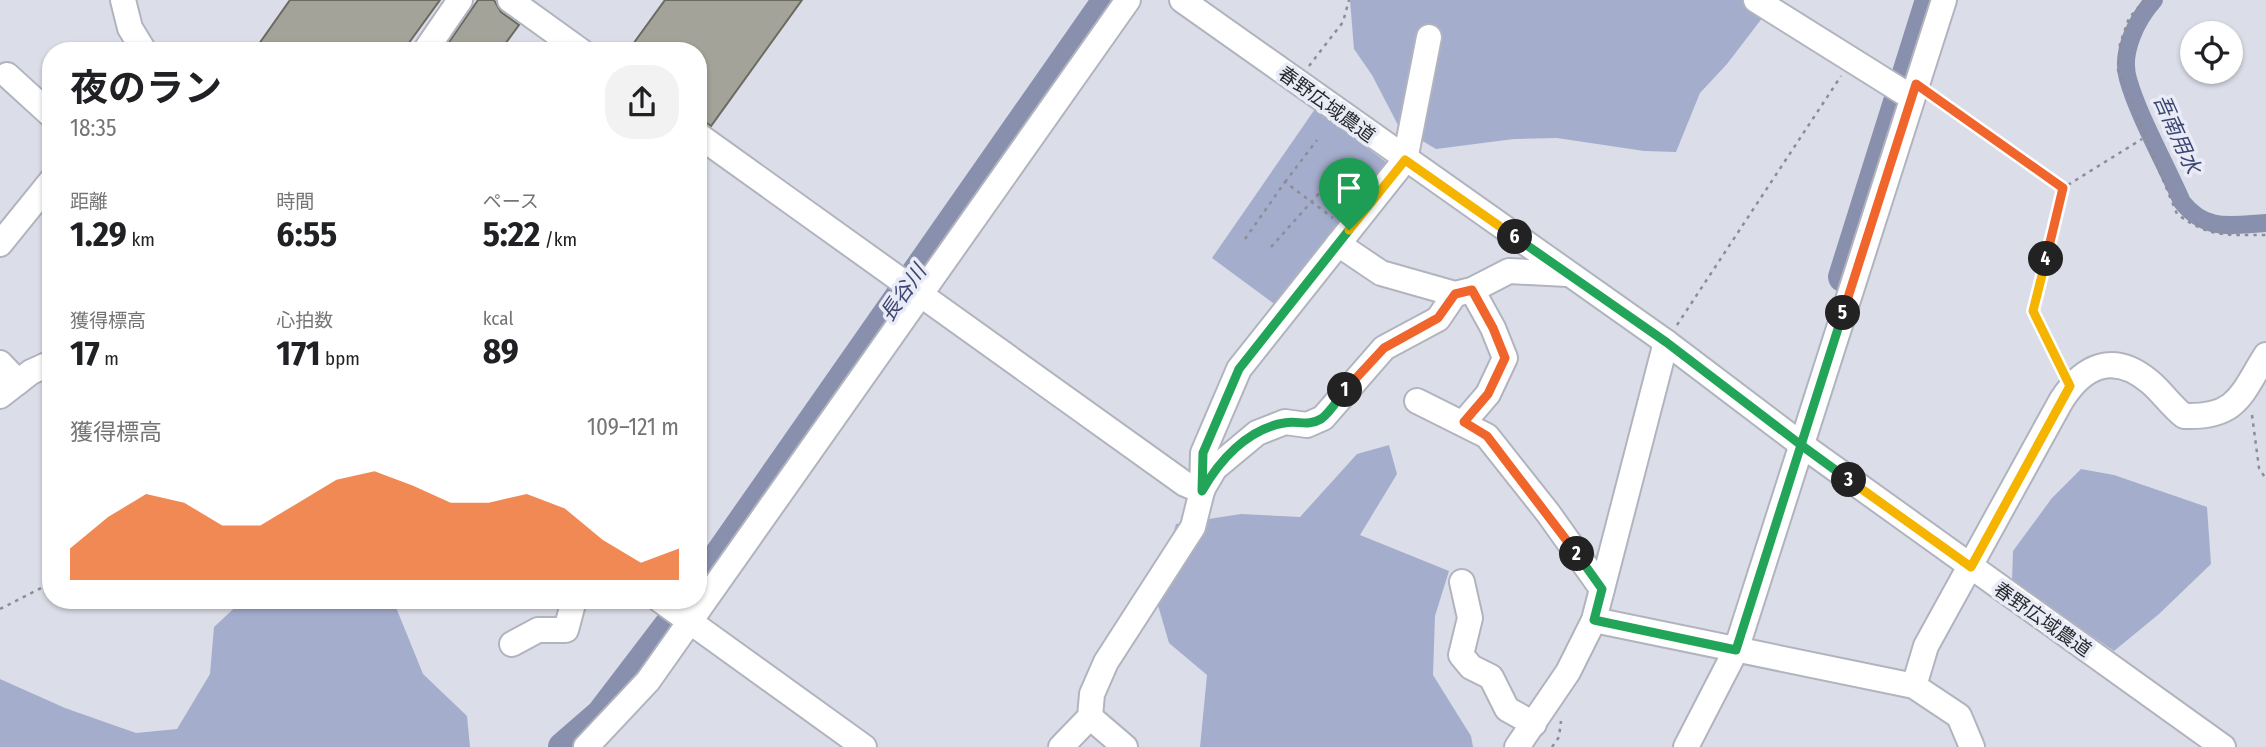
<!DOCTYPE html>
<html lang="ja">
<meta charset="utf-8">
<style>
body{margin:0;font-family:"Fira Sans Condensed","Noto Sans JP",sans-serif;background:#f2f2f2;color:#202124;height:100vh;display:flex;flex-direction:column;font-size:26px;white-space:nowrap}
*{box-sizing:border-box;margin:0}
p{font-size:23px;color:#757577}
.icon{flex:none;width:38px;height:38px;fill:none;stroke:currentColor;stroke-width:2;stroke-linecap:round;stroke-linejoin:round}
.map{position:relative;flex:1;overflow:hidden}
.sheet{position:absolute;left:42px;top:42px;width:665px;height:567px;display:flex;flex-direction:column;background:#fff;border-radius:28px;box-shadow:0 2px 5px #0004}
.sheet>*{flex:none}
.buttons{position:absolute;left:2180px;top:21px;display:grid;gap:14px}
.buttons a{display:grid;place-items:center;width:63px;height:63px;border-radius:50%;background:#fff;box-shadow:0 2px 5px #0004;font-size:35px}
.pin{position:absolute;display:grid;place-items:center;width:60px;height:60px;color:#fff;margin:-72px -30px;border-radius:50% 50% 50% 0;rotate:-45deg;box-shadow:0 0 7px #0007}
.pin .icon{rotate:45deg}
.km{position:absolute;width:35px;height:35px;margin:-18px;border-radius:50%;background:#222;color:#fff;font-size:19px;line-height:35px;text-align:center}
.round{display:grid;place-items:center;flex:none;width:74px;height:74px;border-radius:28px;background:#f2f2f2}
.overview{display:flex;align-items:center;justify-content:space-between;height:119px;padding:0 28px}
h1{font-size:38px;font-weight:700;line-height:52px}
.metrics{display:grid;grid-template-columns:repeat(3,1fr);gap:10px;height:119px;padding:7px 28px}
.metrics div{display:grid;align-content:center}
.metrics b{font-size:35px;font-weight:700}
.metrics small{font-size:19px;font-weight:400}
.metrics p{font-size:19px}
.chart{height:196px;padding:14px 28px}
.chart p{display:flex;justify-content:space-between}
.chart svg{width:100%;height:126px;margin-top:7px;fill:#ea580c;opacity:.7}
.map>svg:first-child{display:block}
.forest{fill:#a5adcd}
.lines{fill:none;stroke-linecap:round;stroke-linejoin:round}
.canal{stroke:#8890ae;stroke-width:18}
.river{stroke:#8890ae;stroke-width:30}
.building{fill:#a4a399;stroke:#6b6a61;stroke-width:2}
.minor-casing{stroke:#b1b4be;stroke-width:28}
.path{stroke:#8c8e95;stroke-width:2.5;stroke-dasharray:3.5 5;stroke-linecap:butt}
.minor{stroke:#fff;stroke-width:24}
.split-1-casing{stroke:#fff;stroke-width:14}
.split-2-casing{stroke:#fff;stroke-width:14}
.split-3-casing{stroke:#fff;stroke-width:14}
.split-4-casing{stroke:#fff;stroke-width:14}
.split-5-casing{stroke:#fff;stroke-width:14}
.split-6-casing{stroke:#fff;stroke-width:14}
.split-7-casing{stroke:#fff;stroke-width:14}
.split-1{stroke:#22a559;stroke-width:9}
.split-2{stroke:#f0652b;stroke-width:9}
.split-3{stroke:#22a559;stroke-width:9}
.split-4{stroke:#f5b400;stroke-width:9}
.split-5{stroke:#f0652b;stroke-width:9}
.split-6{stroke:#22a559;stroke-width:9}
.split-7{stroke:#f5b400;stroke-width:9}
.labels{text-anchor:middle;stroke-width:7;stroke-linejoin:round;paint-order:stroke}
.street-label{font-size:19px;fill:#292a2e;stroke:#e9ebf6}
.water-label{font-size:21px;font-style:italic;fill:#3d4672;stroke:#e9ebf6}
</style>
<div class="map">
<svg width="2266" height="747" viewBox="0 0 2266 747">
<rect width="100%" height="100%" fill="#dbdee8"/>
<g class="forest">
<polygon points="1350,0 1743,0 1763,17 1727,64 1700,93 1676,152 1644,151 1557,138 1514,139 1436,149 1399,127 1372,75 1354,49"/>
<polygon points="1315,109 1390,165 1277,306 1212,258"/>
<polygon points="1389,445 1397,474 1360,535 1449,571 1435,616 1433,675 1471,736 1473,747 1200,747 1207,675 1169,643 1155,595 1176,524 1241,514 1300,517 1357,454"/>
<polygon points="2081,469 2114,475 2207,507 2211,564 2159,614 2114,651 2012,582 2013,551 2052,498"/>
<polygon points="243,600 393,600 423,674 467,716 470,747 0,747 0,679 65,708 136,733 177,729 210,674 214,627"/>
</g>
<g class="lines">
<path class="canal" d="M2154,0C2137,19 2120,52 2128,79C2138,115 2166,165 2182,202C2206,232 2230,225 2266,223"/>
<g class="river">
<polyline points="1843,277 1930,0"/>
<polyline points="698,585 1107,0"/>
<polyline points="563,747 601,714 688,600"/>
</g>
</g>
<g class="building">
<polygon points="290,0 440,0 403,51 254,51"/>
<polygon points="478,0 494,0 501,12 519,25 500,51 443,51"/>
<polygon points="665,0 802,0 711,126 698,117 698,51 628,51"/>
</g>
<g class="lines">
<g class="minor-casing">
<g id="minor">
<polyline points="123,0 130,28 144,51"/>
<polyline points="510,0 581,51"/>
<polyline points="1182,0 1666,342 1802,445 2223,747"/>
<polyline points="1756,0 1911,97"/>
<polyline points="425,51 460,0"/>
<polyline points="7,75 51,115"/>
<polyline points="698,135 1185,484 1202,491"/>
<polyline points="0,244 51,181"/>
<polyline points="1338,244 1381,273 1455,294 1472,290 1509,271 1567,274"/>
<polyline points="0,363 18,382"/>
<polyline points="0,396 31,372 51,363"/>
<polyline points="1417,401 1487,436 1548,513 1602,589"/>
<polyline points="1464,422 1488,394 1505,358 1493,328 1472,290"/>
<polyline points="1202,490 1215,468 1257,433 1285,422 1307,425 1323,418 1384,348 1438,319 1455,294"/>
<polyline points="1462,582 1470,618 1461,655 1471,667 1491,677 1507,709 1534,724"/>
<polyline points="660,600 864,747"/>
<polyline points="1594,620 1914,686 1959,716 1972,747"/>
<polyline points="512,644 538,630 566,630 574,600"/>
<path d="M1914,686L1926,646L2061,401C2083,366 2113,351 2150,382C2162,392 2171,406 2184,416C2238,418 2241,394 2266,355"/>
<polyline points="1090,717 1125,747"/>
<polyline points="586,747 648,681 1128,0"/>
<polyline points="1061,747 1090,717 1092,694 1106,662 1193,527 1202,491 1203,453 1239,369 1405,160 1429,37"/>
<polyline points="1517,747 1568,672 1594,620 1666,342"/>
<polyline points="1686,747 1736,650 1944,0"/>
</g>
</g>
<g class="path">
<path d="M2145,0L2129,18L2120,44L2118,70L2177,214C2210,238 2227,235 2266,235"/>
<polyline points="1309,66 1343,22 1349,0"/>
<polyline points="1936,98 2063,188 2142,139"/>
<polyline points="1285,182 1317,140"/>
<polyline points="1245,239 1285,182 1333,218"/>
<polyline points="1271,247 1347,162"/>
<polyline points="1677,325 1841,76"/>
<polyline points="2061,367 2033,311 2063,188"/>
<polyline points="2252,415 2259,468 2266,479"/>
<polyline points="0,609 51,583"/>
<polyline points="1552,747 1559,737 1561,721"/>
</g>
<use href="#minor" class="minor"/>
</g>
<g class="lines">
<g class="split-1-casing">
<path id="split-1" d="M1345,390C1338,399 1330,413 1321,419C1307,427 1298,420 1284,423C1247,429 1219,461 1202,491L1203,453L1239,369L1349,230"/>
</g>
<g class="split-2-casing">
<polyline id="split-2" points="1345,390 1384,348 1438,318 1455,294 1472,290 1493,328 1505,358 1488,394 1464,422 1487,436 1577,554"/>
</g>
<g class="split-3-casing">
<polyline id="split-3" points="1577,554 1602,589 1594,620 1736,650 1801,445 1849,480"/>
</g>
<g class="split-4-casing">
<polyline id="split-4" points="1849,480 1971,567 2070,386 2033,311 2046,259"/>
</g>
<g class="split-5-casing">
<polyline id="split-5" points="1843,313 1916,84 2063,188 2046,259"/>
</g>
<g class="split-6-casing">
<polyline id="split-6" points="1515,237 1666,342 1801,445 1843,313"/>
</g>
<g class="split-7-casing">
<polyline id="split-7" points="1349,230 1405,160 1515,237"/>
</g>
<use href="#split-1" class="split-1"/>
<use href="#split-2" class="split-2"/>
<use href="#split-3" class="split-3"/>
<use href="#split-4" class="split-4"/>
<use href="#split-5" class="split-5"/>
<use href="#split-6" class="split-6"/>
<use href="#split-7" class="split-7"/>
</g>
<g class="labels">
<g class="street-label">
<text transform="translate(1327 104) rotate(36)" y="7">春野広域農道</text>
<text transform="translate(2043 619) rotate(35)" y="7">春野広域農道</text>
</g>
<g class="water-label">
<text transform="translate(2177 134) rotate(66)" y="7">吾南用水</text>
<text transform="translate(903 293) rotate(-55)" y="7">長谷川</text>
</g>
</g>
</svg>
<div class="buttons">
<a><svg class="icon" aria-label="locate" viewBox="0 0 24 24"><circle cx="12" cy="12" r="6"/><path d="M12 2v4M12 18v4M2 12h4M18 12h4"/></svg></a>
</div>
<div class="pin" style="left:1349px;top:230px;background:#1e9e55"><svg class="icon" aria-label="arrive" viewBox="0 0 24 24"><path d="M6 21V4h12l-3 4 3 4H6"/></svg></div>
<b class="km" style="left:1345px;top:390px">1</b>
<b class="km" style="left:1577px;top:554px">2</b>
<b class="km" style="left:1849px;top:480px">3</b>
<b class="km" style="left:2046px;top:259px">4</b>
<b class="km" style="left:1843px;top:313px">5</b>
<b class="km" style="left:1515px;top:237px">6</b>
<section class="sheet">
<div class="overview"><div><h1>夜のラン</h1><p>18:35</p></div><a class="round"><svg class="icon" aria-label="share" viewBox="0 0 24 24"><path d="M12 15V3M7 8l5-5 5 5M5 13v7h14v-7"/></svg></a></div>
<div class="metrics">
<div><p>距離</p><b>1.29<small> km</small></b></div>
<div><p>時間</p><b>6:55</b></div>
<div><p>ペース</p><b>5:22<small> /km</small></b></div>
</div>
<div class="metrics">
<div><p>獲得標高</p><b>17<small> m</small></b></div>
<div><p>心拍数</p><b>171<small> bpm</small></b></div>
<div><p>kcal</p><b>89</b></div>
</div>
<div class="chart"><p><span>獲得標高</span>109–121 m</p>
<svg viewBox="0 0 160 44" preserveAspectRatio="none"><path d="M0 44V33L10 22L20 14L30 17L40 25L50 25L60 17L70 9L80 6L90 11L100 17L110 17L120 14L130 19L140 30L150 38L160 33V44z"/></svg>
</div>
</section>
</div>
